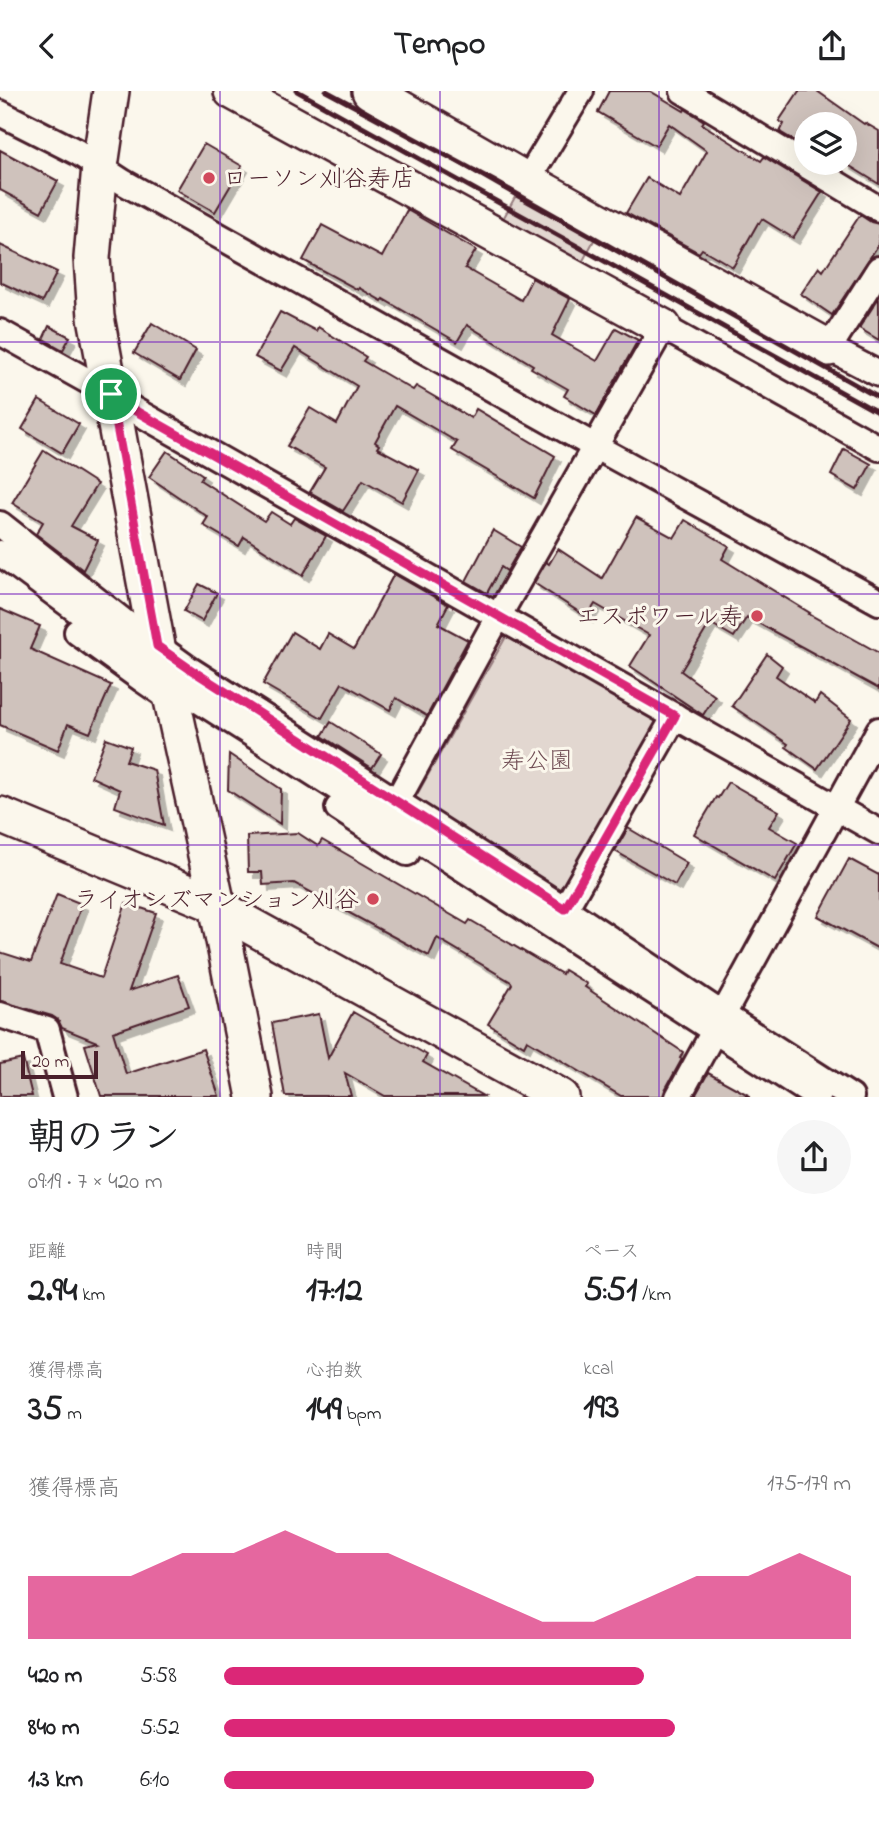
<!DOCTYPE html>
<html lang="ja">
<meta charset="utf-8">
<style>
body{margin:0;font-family:"Indie Flower","Klee One",sans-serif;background:#f6f6f6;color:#202124;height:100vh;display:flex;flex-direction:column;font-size:26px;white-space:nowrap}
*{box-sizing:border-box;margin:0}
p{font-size:23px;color:#757577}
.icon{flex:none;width:38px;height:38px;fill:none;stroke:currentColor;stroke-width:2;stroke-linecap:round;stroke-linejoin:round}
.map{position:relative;height:1006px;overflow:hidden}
.side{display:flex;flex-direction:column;background:#fff;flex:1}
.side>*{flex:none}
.fabs{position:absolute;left:794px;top:21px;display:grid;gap:14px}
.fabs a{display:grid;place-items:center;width:63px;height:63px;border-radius:50%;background:#fff;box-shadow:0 7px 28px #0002;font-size:35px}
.scale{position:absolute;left:21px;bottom:18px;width:77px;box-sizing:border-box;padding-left:7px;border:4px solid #4a1f2b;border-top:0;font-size:19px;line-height:24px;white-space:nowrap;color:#4a1f2b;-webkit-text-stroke:5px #fbf7ec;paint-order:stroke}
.pin{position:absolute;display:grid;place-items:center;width:60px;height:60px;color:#fff;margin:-30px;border:4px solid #fff;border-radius:50%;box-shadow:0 2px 7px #0007}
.round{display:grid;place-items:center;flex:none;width:74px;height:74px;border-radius:37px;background:#f6f6f6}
.headline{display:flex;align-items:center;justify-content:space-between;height:119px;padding:0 28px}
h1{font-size:38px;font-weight:700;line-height:52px}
.stats{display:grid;grid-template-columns:repeat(3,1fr);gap:10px;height:119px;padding:7px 28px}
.stats div{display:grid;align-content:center}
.stats b{font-size:35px;font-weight:700}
.stats small{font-size:19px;font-weight:400}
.stats p{font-size:19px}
.chart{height:196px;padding:14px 28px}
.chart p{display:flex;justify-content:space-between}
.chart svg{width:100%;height:126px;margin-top:7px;fill:#db2777;opacity:.7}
ul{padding:0 28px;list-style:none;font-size:23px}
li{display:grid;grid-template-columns:112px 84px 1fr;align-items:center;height:52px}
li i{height:18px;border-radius:9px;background:#db2777}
header{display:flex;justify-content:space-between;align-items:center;height:91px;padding:0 28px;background:#fff;font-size:32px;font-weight:700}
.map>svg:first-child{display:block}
.green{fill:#e2d7d0;stroke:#967b7e;stroke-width:2}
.building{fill:#cfc2bc;stroke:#4a1f2b;stroke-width:2;filter:url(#shadow)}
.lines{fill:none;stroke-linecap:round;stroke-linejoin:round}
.street-casing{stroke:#4a1f2b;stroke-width:30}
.secondary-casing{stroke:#4a1f2b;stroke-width:40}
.street{stroke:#fbf7ec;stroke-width:24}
.secondary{stroke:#fbf7ec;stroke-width:35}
.rail{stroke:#4a1f2b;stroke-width:5}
.route-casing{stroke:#fff;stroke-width:14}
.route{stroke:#db2777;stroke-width:9}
.grid{fill:none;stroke:#7b2cbf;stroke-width:2;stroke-opacity:0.55}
.poi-dot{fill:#d1495b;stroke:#fbf7ec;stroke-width:2.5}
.labels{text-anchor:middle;stroke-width:6;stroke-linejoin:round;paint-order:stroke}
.poi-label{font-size:24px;fill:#4a1f2b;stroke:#fbf7ec;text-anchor:end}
.park-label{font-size:24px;fill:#704d54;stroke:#fbf7ec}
</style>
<header><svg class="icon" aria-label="back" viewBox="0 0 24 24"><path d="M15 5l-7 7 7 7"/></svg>Tempo<svg class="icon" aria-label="share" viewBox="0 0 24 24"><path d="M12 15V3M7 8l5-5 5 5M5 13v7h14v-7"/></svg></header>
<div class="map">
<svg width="879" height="1006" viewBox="0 0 879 1006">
<defs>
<filter id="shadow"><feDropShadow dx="6" dy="6" stdDeviation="0" flood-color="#0004"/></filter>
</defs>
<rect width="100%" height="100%" fill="#fbf7ec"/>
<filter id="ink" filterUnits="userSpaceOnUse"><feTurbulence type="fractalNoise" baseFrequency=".0143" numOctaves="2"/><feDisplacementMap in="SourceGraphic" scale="14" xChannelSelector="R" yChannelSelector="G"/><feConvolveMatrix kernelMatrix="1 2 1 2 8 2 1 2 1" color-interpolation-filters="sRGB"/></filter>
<g filter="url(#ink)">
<g class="green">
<polygon points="520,97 599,140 578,179 498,137"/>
<polygon points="507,544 660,631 563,804 415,707"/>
</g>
<g class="building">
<polygon points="609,0 650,0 684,20 685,18 704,30 702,33 761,70 764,66 822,101 793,147 762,128 759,133 758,132 733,176 702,158 699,162 626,122 647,87 680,107 707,60 669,33 656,55 598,21"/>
<polygon points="799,0 817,0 864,33 865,32 879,40 879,93 845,72 845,33 807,33 807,57 780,41 784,33 779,30"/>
<polygon points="204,53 242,75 215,121 177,99"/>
<polygon points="0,59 58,90 41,121 0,99"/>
<polygon points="407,119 476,159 465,177 521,209 532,187 570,208 552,244 597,270 616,237 638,249 596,324 564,305 568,298 531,277 533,274 467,234 457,251 383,208 382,210 359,197 358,199 303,169 322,134 382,166"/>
<polygon points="860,124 871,131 879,133 879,153 832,224 801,203 819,176 823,180"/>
<polygon points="0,154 57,181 42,211 0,191"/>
<polygon points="878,208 879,209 879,249 859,237"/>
<polygon points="280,221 316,240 318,236 366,266 363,270 413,299 416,295 471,327 476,318 555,365 534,407 452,359 457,351 395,315 375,351 379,354 377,357 419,379 402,411 363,389 343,420 310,401 325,376 287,355 310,317 337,333 357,295 295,257 281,280 255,266"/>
<polygon points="152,232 196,259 180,289 134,262"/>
<polygon points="49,235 70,246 63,259 43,248"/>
<polygon points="39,309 79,333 62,362 22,338"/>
<polygon points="844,358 871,373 857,399 831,384"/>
<polygon points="44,359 97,393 71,435 98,449 83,479 36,443 43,431 12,412"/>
<polygon points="167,360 203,384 200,389 264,430 271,421 290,433 294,427 326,445 303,484 244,446 239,455 203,434 208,426 149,386"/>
<polygon points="636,426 674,447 685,429 729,455 722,468 810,522 809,523 879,562 879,598 747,526 734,546 710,532 681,580 715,605 703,624 630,575 649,544 595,513 587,526 534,492 546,471 549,473 558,458 602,487"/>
<polygon points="493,439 521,456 507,480 501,476 487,502 466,490"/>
<polygon points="394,483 448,514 438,533 468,549 427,625 396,607 390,619 342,592 322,627 263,593 292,541 320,558 328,543 354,558"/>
<polygon points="199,493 217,502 202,530 184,520"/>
<polygon points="0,518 40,535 30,558 111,594 90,642 68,633 58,659 0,634"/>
<polygon points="767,563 782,575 776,585 815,612 820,604 851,628 817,678 786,656 788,653 732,615"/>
<polygon points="331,631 381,663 372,677 322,645"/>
<polygon points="106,647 131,656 126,670 154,679 164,734 115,716 120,699 91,686"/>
<polygon points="229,663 281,698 280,733 228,699"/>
<polygon points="728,691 779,720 769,736 797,752 775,790 694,743 716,706 718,707"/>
<polygon points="628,737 687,772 675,794 615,760"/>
<polygon points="298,742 318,755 322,749 467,833 470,829 562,883 564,879 587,893 585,896 683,961 680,967 682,968 665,999 663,1005 621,1005 527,949 524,955 488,933 512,893 511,891 437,847 429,865 294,792 263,794 262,781 248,781 247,745"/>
<polygon points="849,768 879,784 879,858 818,825"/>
<polygon points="57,803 82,813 60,873 101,887 126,812 156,822 129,900 178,884 189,915 113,941 126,983 203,958 219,1005 101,1005 85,954 97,951 62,937 58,929 52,925 0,910 0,861 31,871"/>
<polygon points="353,921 427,964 423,971 483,1005 385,1005 345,982 351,1005 285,1005 272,932 319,923 328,967"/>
<polygon points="23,968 32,1005 0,1005 0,973"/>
<polygon points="708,982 750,1005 695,1005"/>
</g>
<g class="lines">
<g class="street-casing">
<g id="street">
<polyline points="683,0 879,118"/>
<polyline points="0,22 77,61 123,91 596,356 879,511"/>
<polyline points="527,90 581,0"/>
<polyline points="879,178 829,257 879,283"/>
<polyline points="0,241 111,303 134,319 879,741"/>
<polyline points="0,433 128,534 189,578 565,818 723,924 851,1006"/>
<polyline points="0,462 195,607 383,726 817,1006"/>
<polyline points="77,541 143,589 175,611"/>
<polyline points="397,710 499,524 663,236 879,357"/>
<polyline points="338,717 407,762"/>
<polyline points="565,818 675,625"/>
<polyline points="0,924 47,939 65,1006"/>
<polyline points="678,1006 879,639"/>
</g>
</g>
<g class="secondary-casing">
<g id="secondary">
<polyline points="111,0 100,75 92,167 96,226 157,555 172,609 217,814 255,1006"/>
<polyline points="232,0 663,236"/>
<polyline points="370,0 527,90 829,257"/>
<polyline points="0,724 217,814 240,829 561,1006"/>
</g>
</g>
<use href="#street" class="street"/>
<use href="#secondary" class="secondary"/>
<g class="rail">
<polyline points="297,0 879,322"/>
<polyline points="326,0 494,90 879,307"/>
</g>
</g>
</g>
<g class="lines" filter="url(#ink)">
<g class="route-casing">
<polygon id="route" points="111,303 134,319 675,625 565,818 190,578 157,555"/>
</g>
<use href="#route" class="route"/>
</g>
<path class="grid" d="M220,0V1006M440,0V1006M659,0V1006M0,251H879M0,503H879M0,754H879"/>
<g class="poi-dot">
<circle cx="209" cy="87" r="7"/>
<circle cx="757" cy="525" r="7"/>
<circle cx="373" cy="808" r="7"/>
</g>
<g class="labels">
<g class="poi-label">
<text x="223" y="95" text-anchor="start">ローソン刈谷寿店</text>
<text x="743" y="533">エスポワール寿</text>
<text x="359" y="816">ライオンズマンション刈谷</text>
</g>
<g class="park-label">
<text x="537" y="677">寿公園</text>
</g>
</g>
</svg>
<div class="fabs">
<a><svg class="icon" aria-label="layers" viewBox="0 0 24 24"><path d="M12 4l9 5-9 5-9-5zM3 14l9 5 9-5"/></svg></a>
</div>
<div class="scale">20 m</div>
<div class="pin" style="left:111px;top:303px;background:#1e9e55"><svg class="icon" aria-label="arrive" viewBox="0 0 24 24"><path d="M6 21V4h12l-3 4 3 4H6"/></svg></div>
</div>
<section class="side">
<div class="headline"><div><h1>朝のラン</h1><p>09:19 · 7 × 420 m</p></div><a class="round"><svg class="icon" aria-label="share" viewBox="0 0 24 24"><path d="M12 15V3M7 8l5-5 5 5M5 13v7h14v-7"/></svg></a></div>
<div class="stats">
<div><p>距離</p><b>2.94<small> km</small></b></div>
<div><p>時間</p><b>17:12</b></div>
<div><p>ペース</p><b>5:51<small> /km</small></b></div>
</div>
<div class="stats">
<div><p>獲得標高</p><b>35<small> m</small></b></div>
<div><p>心拍数</p><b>149<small> bpm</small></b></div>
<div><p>kcal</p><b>193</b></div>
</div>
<div class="chart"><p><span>獲得標高</span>175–179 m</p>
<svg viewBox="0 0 160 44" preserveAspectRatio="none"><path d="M0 44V22L10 22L20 22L30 14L40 14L50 6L60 14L70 14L80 22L90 30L100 38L110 38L120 30L130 22L140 22L150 14L160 22V44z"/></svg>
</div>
<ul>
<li><b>420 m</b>5:58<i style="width:67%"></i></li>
<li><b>840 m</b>5:52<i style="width:72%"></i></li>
<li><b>1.3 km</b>6:10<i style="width:59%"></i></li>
</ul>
</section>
